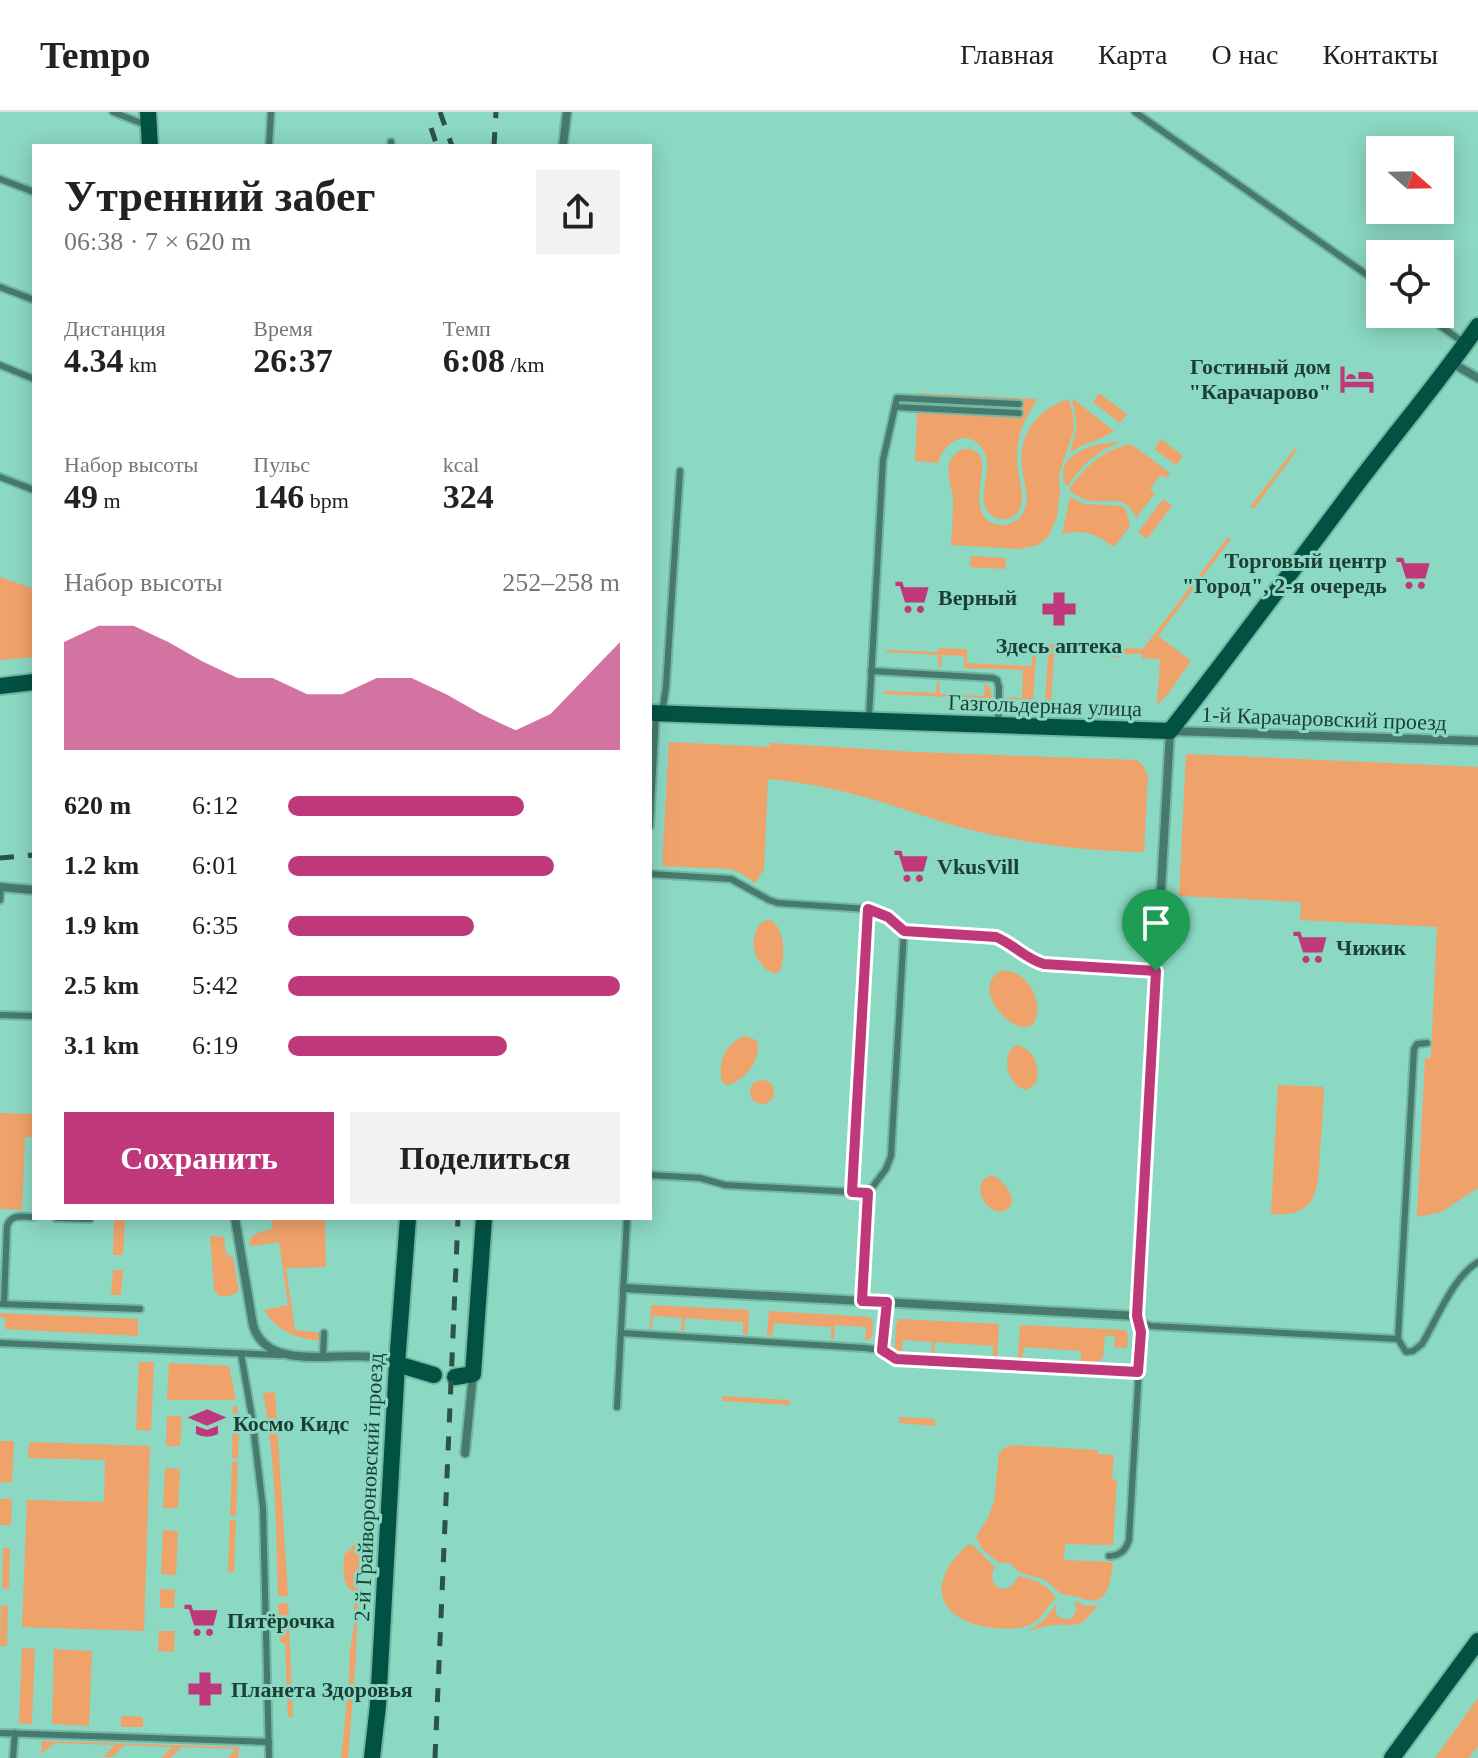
<!DOCTYPE html>
<html lang="ru">
<meta charset="utf-8">
<style>
body{margin:0;font-family:Georgia,serif;background:#f2f2f2;color:#222;height:100vh;display:flex;flex-direction:column;font-size:30px;white-space:nowrap}
*{box-sizing:border-box;margin:0}
p{font-size:26px;color:#767676}
.icon{flex:none;width:44px;height:44px;fill:none;stroke:currentColor;stroke-width:2;stroke-linecap:round;stroke-linejoin:round}
.map{position:relative;flex:1;overflow:hidden}
.side{position:absolute;left:32px;top:32px;width:620px;height:1076px;display:flex;flex-direction:column;background:#fff;border-radius:0px;box-shadow:0 4px 20px #0003}
.side>*{flex:none}
.needle{width:52px;rotate:110deg}
.fabs{position:absolute;left:1366px;top:24px;display:grid;gap:16px}
.fabs a{display:grid;place-items:center;width:88px;height:88px;border-radius:0px;background:#fff;box-shadow:0 4px 20px #0003;font-size:40px}
.pin{position:absolute;display:grid;place-items:center;width:68px;height:68px;color:#fff;margin:-82px -34px;border-radius:50% 50% 50% 0;rotate:-45deg;box-shadow:0 0 8px #0007}
.pin .icon{rotate:45deg}
.round{display:grid;place-items:center;flex:none;width:84px;height:84px;border-radius:0px;background:#f2f2f2}
.headline{display:flex;align-items:center;justify-content:space-between;height:136px;padding:0 32px}
h1{font-size:44px;font-weight:800;line-height:60px}
.metrics{display:grid;grid-template-columns:repeat(3,1fr);gap:12px;height:136px;padding:8px 32px}
.metrics div{display:grid;align-content:center}
.metrics b{font-size:34px;font-weight:800}
.metrics small{font-size:22px;font-weight:400}
.metrics p{font-size:22px}
.chart{height:224px;padding:16px 32px}
.chart p{display:flex;justify-content:space-between}
.chart svg{width:100%;height:144px;margin-top:8px;fill:#bf397a;opacity:.7}
.cta{display:flex;gap:16px;margin-top:auto;padding:16px 32px}
.cta a{flex:1;height:92px;border-radius:0px;background:#bf397a;color:#fff;font-size:32px;font-weight:800;line-height:92px;text-align:center}
.cta a+a{background:#f2f2f2;color:#222}
ul{padding:0 32px;list-style:none;font-size:26px}
li{display:grid;grid-template-columns:128px 96px 1fr;align-items:center;height:60px}
li i{height:20px;border-radius:10px;background:#bf397a}
header{display:flex;align-items:center;gap:48px;box-sizing:border-box;height:112px;padding:0 40px;background:#fff;border-bottom:2px solid #e0e0e0}
header strong{font-size:38px}
nav{display:flex;gap:44px;margin-inline-start:auto;font-size:28px}
.map>svg:first-child{display:block}
.green{fill:#f0a26b}
.lines{fill:none;stroke-linecap:round;stroke-linejoin:round}
.lane-casing{stroke:#73b6a4;stroke-width:10}
.street-casing{stroke:#73b6a4;stroke-width:12}
.secondary-casing{stroke:#73b6a4;stroke-width:20}
.lane{stroke:#467a6c;stroke-width:6}
.street{stroke:#467a6c;stroke-width:8}
.secondary{stroke:#025243;stroke-width:16}
.rail{stroke:#2c5348;stroke-width:5;stroke-dasharray:14 14;stroke-linecap:butt}
.route-casing{stroke:#fff;stroke-width:16}
.route{stroke:#bf397a;stroke-width:10}
.labels{text-anchor:middle;stroke-width:6;stroke-linejoin:round;paint-order:stroke}
.poi-label{font-size:22px;font-weight:bold;fill:#1d3e35;stroke:#8bd8c3;text-anchor:start}
.street-label{font-size:22px;fill:#1d3e35;stroke:#8bd8c3}
</style>
<header>
<strong>Tempo</strong>
<nav><a>Главная</a><a>Карта</a><a>О нас</a><a>Контакты</a></nav>
</header>
<div class="map">
<svg width="1478" height="1646" viewBox="0 0 1478 1646">
<rect width="100%" height="100%" fill="#8bd8c3"/>
<g class="green">
<path d="M918,281L1037,287C1030,300 1022,312 1019,326C1017,334 1017,343 1017,351C1018,368 1032,399 1008,407C1002,408 995,407 991,403C973,386 996,357 983,338C968,314 944,330 938,351L915,349Z"/>
<polygon points="1099,281 1127,302 1120,311 1093,290"/>
<path d="M1072,286L1114,319C1101,329 1083,330 1070,341L1077,314Z"/>
<path d="M1069,287L1073,304L1074,317L1059,362L1060,380L1057,405L1048,425L1038,433L1020,437L951,433C952,419 953,405 953,390C953,375 942,357 954,343C963,333 980,336 982,350C984,369 967,409 1000,413C1008,414 1016,410 1021,404C1032,390 1024,372 1022,356C1018,322 1037,297 1069,287Z"/>
<polygon points="1161,327 1183,344 1176,353 1154,337"/>
<path d="M1121,330C1097,338 1080,355 1067,375C1049,342 1097,330 1121,330Z"/>
<path d="M1131,332L1170,361L1166,366L1160,363L1150,377L1155,381L1136,406C1125,382 1114,391 1093,389C1084,388 1076,384 1069,378C1085,354 1103,338 1131,332Z"/>
<polygon points="1295,336 1297,338 1254,397 1250,395"/>
<path d="M1070,385L1084,392L1121,394L1126,398L1130,414L1114,435C1097,422 1083,417 1062,422Z"/>
<polygon points="1163,387 1172,394 1147,427 1138,420"/>
<polygon points="1228,425 1231,427 1158,524 1191,549 1167,583 1157,593 1160,547 1142,546 1142,542 1121,542 1120,545 1105,544 1105,541 1078,540 1078,543 1054,542 1051,590 1045,590 1049,532 1143,537"/>
<polygon points="971,444 1006,446 1005,457 970,455"/>
<polygon points="0,465 34,477 34,545 0,548"/>
<polygon points="939,536 967,537 967,551 1031,554 1033,540 1036,541 1033,588 1007,587 1006,585 1022,586 1023,558 964,556 964,544 942,543 941,555 938,555 938,543 886,540 886,538 938,540"/>
<polygon points="937,569 939,569 940,582 984,584 985,571 990,576 992,587 884,582 884,579 936,581"/>
<path d="M669,630L769,635L770,631L915,640L1136,648L1142,652L1148,663L1144,740C1082,739 1023,731 963,716C930,707 898,694 864,685C833,676 801,670 768,667L764,757L755,771L739,760L730,757L662,754Z"/>
<polygon points="1186,642 1478,655 1478,1076 1441,1100 1417,1105 1425,946 1430,946 1431,942 1437,815 1300,808 1301,790 1179,784"/>
<path d="M771,808C785,819 785,840 781,857L775,862C753,853 746,826 763,809Z"/>
<path d="M1001,859C1022,856 1040,881 1037,901C1033,943 962,880 1001,859Z"/>
<path d="M745,924L756,928C764,945 744,970 727,973L722,970C718,950 724,932 745,924Z"/>
<path d="M1018,933C1035,939 1040,954 1036,971L1027,978C1008,975 998,940 1018,933Z"/>
<circle cx="762" cy="980" r="12"/>
<path d="M1278,973L1324,975C1323,997 1322,1018 1320,1039C1318,1077 1319,1106 1271,1102Z"/>
<polygon points="0,1001 34,1002 34,1025 25,1025 22,1098 0,1097"/>
<path d="M992,1063C1002,1067 1022,1089 1006,1098C989,1108 966,1071 992,1063Z"/>
<polygon points="114,1106 125,1106 123,1143 113,1143"/>
<path d="M271,1106H325L326,1155L286,1156L295,1218L322,1221L318,1229C294,1225 277,1219 264,1198L288,1193L279,1130L252,1134L249,1132C251,1120 261,1120 272,1117Z"/>
<polygon points="210,1124 224,1125 226,1141 233,1146 239,1179 229,1184 219,1184 214,1178"/>
<polygon points="113,1158 123,1158 121,1183 111,1183"/>
<polygon points="651,1193 749,1198 748,1222 743,1222 743,1210 685,1206 684,1219 681,1219 682,1206 653,1204 652,1217 650,1217"/>
<polygon points="769,1199 870,1205 873,1210 872,1226 865,1229 866,1215 835,1213 834,1227 831,1227 831,1215 774,1211 772,1224 767,1223"/>
<polygon points="0,1201 138,1207 138,1224 5,1217 5,1206 0,1205"/>
<polygon points="899,1207 999,1212 997,1246 993,1246 993,1234 935,1230 934,1243 931,1242 932,1230 903,1228 902,1241 895,1238 896,1212"/>
<polygon points="1020,1213 1125,1218 1128,1222 1127,1236 1114,1235 1115,1224 1105,1224 1103,1246 1093,1252 1081,1251 1081,1239 1024,1235 1022,1248 1018,1247"/>
<polygon points="139,1250 154,1250 151,1319 136,1318"/>
<polygon points="169,1251 229,1254 236,1288 167,1288"/>
<path d="M275,1280L288,1484H278C276,1417 276,1348 263,1281Z"/>
<polygon points="722,1284 789,1288 790,1289 789,1293 722,1289"/>
<polygon points="233,1294 237,1294 239,1319 238,1347 232,1346"/>
<polygon points="167,1304 182,1304 180,1334 166,1334"/>
<polygon points="900,1305 935,1307 935,1314 899,1311"/>
<polygon points="0,1329 14,1329 12,1371 0,1370"/>
<polygon points="29,1330 150,1334 144,1519 22,1515 27,1388 104,1390 105,1348 28,1346"/>
<path d="M1013,1333L1098,1338V1342L1114,1343L1112,1367L1117,1368L1113,1433L1065,1432L1064,1448L1113,1450C1110,1474 1107,1498 1078,1485C1071,1483 1065,1484 1059,1480C1054,1476 1050,1471 1044,1468C1037,1464 1027,1464 1020,1460C1011,1455 1014,1449 999,1451L982,1437L976,1425L988,1406L994,1390L999,1341L1004,1336Z"/>
<polygon points="232,1350 238,1350 236,1404 230,1404"/>
<polygon points="165,1356 180,1357 178,1396 163,1396"/>
<polygon points="0,1387 12,1387 11,1413 0,1413"/>
<polygon points="230,1408 236,1408 234,1460 228,1460"/>
<polygon points="163,1418 178,1419 176,1463 161,1462"/>
<path d="M360,1427L356,1544L348,1646H341L349,1568L350,1538L355,1508L353,1480C341,1471 344,1457 344,1443Z"/>
<path d="M969,1432C976,1433 987,1449 995,1455C984,1476 1010,1487 1018,1464C1033,1467 1048,1472 1056,1486C1046,1494 1043,1507 1031,1512C1020,1518 1005,1517 993,1516C935,1509 925,1469 969,1432Z"/>
<polygon points="3,1436 10,1436 9,1477 2,1476"/>
<polygon points="160,1477 175,1478 174,1496 160,1496"/>
<path d="M1074,1489L1087,1494L1098,1493C1080,1517 1081,1512 1054,1513C1045,1514 1037,1517 1028,1519L1043,1509L1057,1491C1052,1502 1060,1510 1072,1506L1077,1497Z"/>
<polygon points="288,1491 293,1605 288,1605 285,1532 280,1529 278,1492"/>
<polygon points="1,1493 8,1494 7,1534 0,1534"/>
<polygon points="159,1519 175,1519 174,1540 158,1539"/>
<polygon points="22,1536 35,1537 32,1612 19,1611"/>
<polygon points="54,1537 92,1539 89,1614 52,1612"/>
<polygon points="1478,1586 1478,1634 1469,1646 1435,1646"/>
<polygon points="121,1604 143,1605 143,1615 121,1615"/>
<polygon points="42,1629 239,1635 238,1646 228,1646 236,1637 182,1635 170,1646 161,1646 172,1635 125,1633 112,1645 103,1645 115,1633 55,1631 41,1642"/>
</g>
<g class="lines">
<g class="lane-casing">
<g id="lane">
<polyline points="113,0 146,13"/>
<polyline points="1135,0 1380,172"/>
<polyline points="269,34 271,0"/>
<polyline points="391,34 391,30"/>
<polyline points="0,67 34,80"/>
<polyline points="0,175 34,188"/>
<polyline points="1423,202 1463,230"/>
<polyline points="0,253 34,267"/>
<polyline points="895,295 1019,301"/>
<polyline points="0,365 34,378"/>
<polyline points="871,559 993,566 997,568 999,575 998,613"/>
<polyline points="662,601 666,575 680,359"/>
<polyline points="869,605 883,348 897,286 1019,292"/>
<polyline points="650,714 656,602"/>
<path d="M650,762L731,767L769,788L778,791L868,797L888,805L904,819L996,825C1014,832 1026,847 1044,852L1156,859"/>
<polyline points="0,788 1,775"/>
<polyline points="868,797 852,1080 868,1081"/>
<polyline points="0,903 34,904"/>
<polyline points="650,1063 700,1066 725,1073 852,1080"/>
<polyline points="56,1106 90,1107"/>
<polyline points="862,1189 868,1081 886,1057 891,1044 904,819"/>
<polyline points="0,1192 140,1197"/>
<path d="M4,1192L7,1114C12,1101 22,1105 34,1105"/>
<polyline points="1137,1204 1143,1211 1151,1214 1398,1227 1414,937 1417,932 1427,931"/>
<polyline points="621,1221 865,1236 882,1238 889,1244 896,1247 1138,1260"/>
<path d="M1398,1227L1406,1240L1413,1239L1422,1232C1437,1207 1453,1165 1478,1150"/>
<polyline points="0,1231 280,1243"/>
<polyline points="882,1238 887,1190"/>
<polyline points="241,1242 252,1305 263,1396 269,1646"/>
<polyline points="323,1245 324,1221"/>
<polyline points="617,1295 627,1106"/>
<path d="M1109,1444C1120,1444 1126,1438 1129,1428L1141,1220L1138,1208"/>
<polyline points="0,1621 269,1630"/>
<polyline points="13,1646 15,1621"/>
</g>
</g>
<g class="street-casing">
<g id="street">
<polyline points="563,34 567,0"/>
<polyline points="1452,251 1478,266"/>
<polyline points="0,775 34,778"/>
<path d="M235,1106L253,1213C266,1260 336,1240 372,1245C380,1246 389,1250 396,1252"/>
<polyline points="624,1176 1137,1204 1170,619 1478,629"/>
<polyline points="465,1341 473,1263"/>
</g>
</g>
<g class="secondary-casing">
<g id="secondary">
<polyline points="148,0 150,34"/>
<polyline points="0,574 34,570"/>
<path d="M650,601L1170,619C1232,540 1291,460 1351,380C1393,324 1438,271 1478,214"/>
<polyline points="397,1252 434,1263"/>
<polyline points="455,1265 473,1262 484,1106"/>
<polyline points="372,1646 378,1593 397,1252 408,1106"/>
<polyline points="1392,1646 1478,1529"/>
</g>
</g>
<use href="#lane" class="lane"/>
<use href="#street" class="street"/>
<use href="#secondary" class="secondary"/>
<g class="rail">
<polyline points="440,0 452,34"/>
<polyline points="431,16 437,34"/>
<polyline points="494,34 496,0"/>
<polyline points="0,746 34,743"/>
<polyline points="435,1646 458,1106"/>
</g>
</g>
<g class="lines">
<g class="route-casing">
<path id="route" d="M868,797L888,805L904,819L996,825C1013,832 1026,847 1044,852L1156,859L1137,1204L1141,1220L1138,1260L896,1247L882,1238L887,1190L862,1189L868,1081L852,1080Z"/>
</g>
<use href="#route" class="route"/>
</g>
<defs>
<g id="hotel-bare" transform="scale(2.76)"><path d="M-6-4.5h1.5V1H6V5H4.5V3h-9V5H-6ZM-4 0a1.8 1.8 0 1 1 3.6 0ZM.5 0V-2.5h3Q6-2.5 6 0Z" fill="#bf397a" stroke="#8bd8c3" stroke-width="2.5" paint-order="stroke"/></g>
<g id="supermarket-bare" transform="scale(2.76)"><path d="M-6-5.5h2.5l.6 2H6L4.5 2H-2.5L-4.4-4H-6ZM-1.5 3.2a1.3 1.3 0 1 0 .1 0ZM3 3.2a1.3 1.3 0 1 0 .1 0Z" fill="#bf397a" stroke="#8bd8c3" stroke-width="2.5" paint-order="stroke"/></g>
<g id="pharmacy-bare" transform="scale(2.76)"><path d="M-2-6h4v4h4v4h-4v4h-4v-4h-4v-4h4Z" fill="#bf397a" stroke="#8bd8c3" stroke-width="2.5" paint-order="stroke"/></g>
<g id="school-bare" transform="scale(2.76)"><path d="M0-5L7-2L0 1L-7-2ZM-4 1L0 2.5L4 1V4Q0 6-4 4Z" fill="#bf397a" stroke="#8bd8c3" stroke-width="2.5" paint-order="stroke"/></g>
</defs>
<g fill-rule="evenodd">
<use href="#hotel-bare" x="1357" y="267"/>
<use href="#supermarket-bare" x="1413" y="461"/>
<use href="#supermarket-bare" x="912" y="485"/>
<use href="#pharmacy-bare" x="1059" y="497"/>
<use href="#supermarket-bare" x="911" y="754"/>
<use href="#supermarket-bare" x="1310" y="835"/>
<use href="#school-bare" x="207" y="1311"/>
<use href="#supermarket-bare" x="201" y="1508"/>
<use href="#pharmacy-bare" x="205" y="1577"/>
</g>
<g class="labels">
<g class="poi-label">
<text x="1331" y="262" text-anchor="end">Гостиный дом<tspan x="1331" dy="25">"Карачарово"</tspan></text>
<text x="1387" y="456" text-anchor="end">Торговый центр<tspan x="1387" dy="25">"Город", 2-я очередь</tspan></text>
<text x="938" y="493">Верный</text>
<text x="1059" y="541" text-anchor="middle">Здесь аптека</text>
<text x="937" y="762">VkusVill</text>
<text x="1336" y="843">Чижик</text>
<text x="233" y="1319">Космо Кидс</text>
<text x="227" y="1516">Пятёрочка</text>
<text x="231" y="1585">Планета Здоровья</text>
</g>
<g class="street-label">
<text transform="translate(1045 593) rotate(2)" y="8">Газгольдерная улица</text>
<text transform="translate(1324 606) rotate(2)" y="8">1-й Карачаровский проезд</text>
<text transform="translate(368 1375) rotate(-87)" y="8">2-й Грайвороновский проезд</text>
</g>
</g>
</svg>
<div class="fabs">
<a><svg class="needle" viewBox="-14 -14 28 28"><path d="M0-13l5 13h-10z" fill="#e53935"/><path d="M0 13l5-13h-10z" fill="#767676"/></svg></a>
<a><svg class="icon" aria-label="locate" viewBox="0 0 24 24"><circle cx="12" cy="12" r="6"/><path d="M12 2v4M12 18v4M2 12h4M18 12h4"/></svg></a>
</div>
<div class="pin" style="left:1156px;top:859px;background:#1e9e55"><svg class="icon" aria-label="arrive" viewBox="0 0 24 24"><path d="M6 21V4h12l-3 4 3 4H6"/></svg></div>
<section class="side">
<div class="headline"><div><h1>Утренний забег</h1><p>06:38 · 7 × 620 m</p></div><a class="round"><svg class="icon" aria-label="share" viewBox="0 0 24 24"><path d="M12 15V3M7 8l5-5 5 5M5 13v7h14v-7"/></svg></a></div>
<div class="metrics">
<div><p>Дистанция</p><b>4.34<small> km</small></b></div>
<div><p>Время</p><b>26:37</b></div>
<div><p>Темп</p><b>6:08<small> /km</small></b></div>
</div>
<div class="metrics">
<div><p>Набор высоты</p><b>49<small> m</small></b></div>
<div><p>Пульс</p><b>146<small> bpm</small></b></div>
<div><p>kcal</p><b>324</b></div>
</div>
<div class="chart"><p><span>Набор высоты</span>252–258 m</p>
<svg viewBox="0 0 160 44" preserveAspectRatio="none"><path d="M0 44V11L10 6L20 6L30 11L40 17L50 22L60 22L70 27L80 27L90 22L100 22L110 27L120 33L130 38L140 33L150 22L160 11V44z"/></svg>
</div>
<ul>
<li><b>620 m</b>6:12<i style="width:71%"></i></li>
<li><b>1.2 km</b>6:01<i style="width:80%"></i></li>
<li><b>1.9 km</b>6:35<i style="width:56%"></i></li>
<li><b>2.5 km</b>5:42<i style="width:100%"></i></li>
<li><b>3.1 km</b>6:19<i style="width:66%"></i></li>
</ul>
<div class="cta"><a>Сохранить</a><a>Поделиться</a></div>
</section>
</div>
